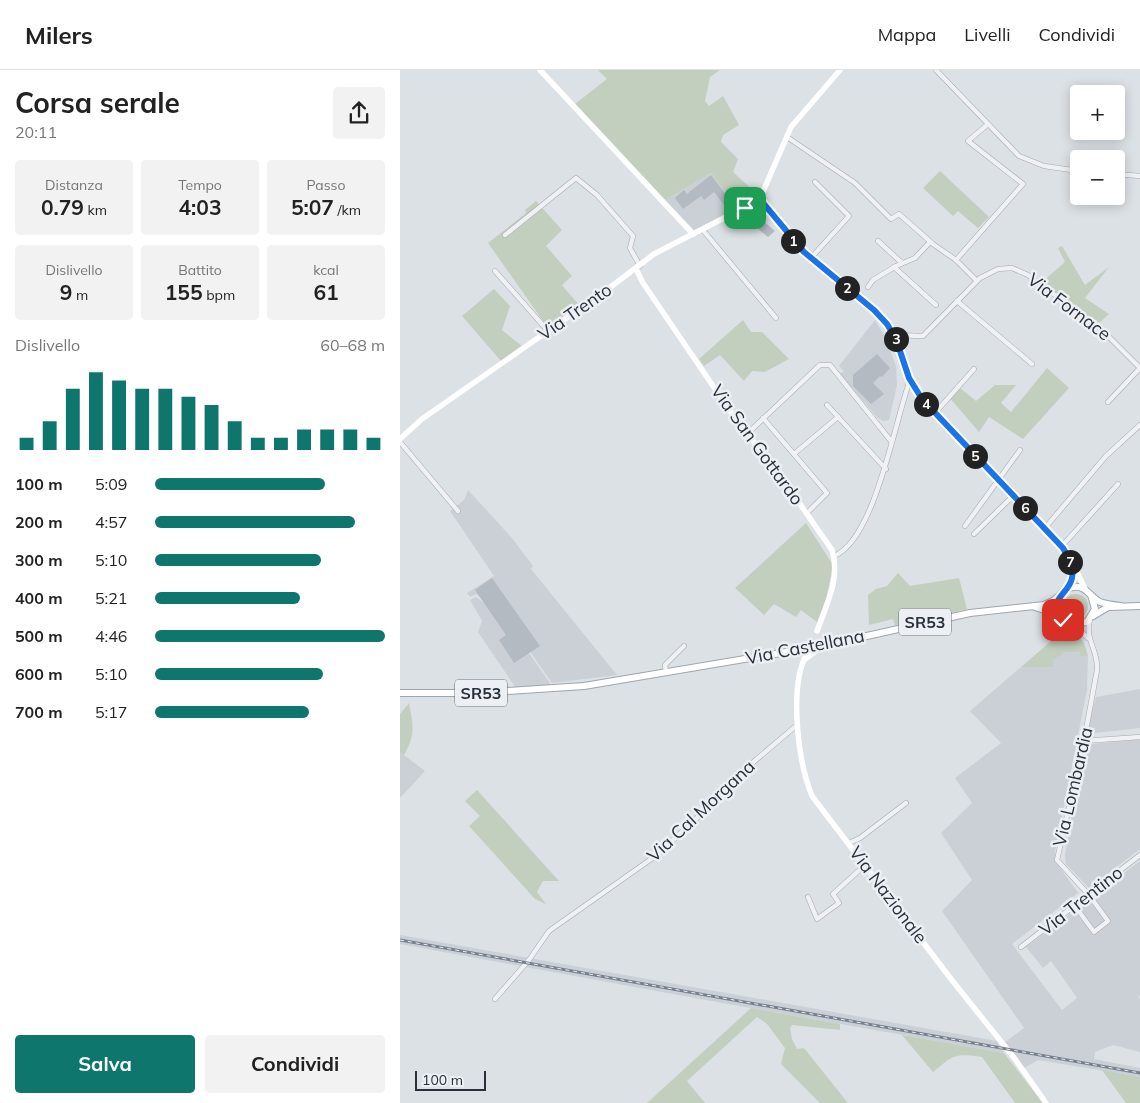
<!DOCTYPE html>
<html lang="it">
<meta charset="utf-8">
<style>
body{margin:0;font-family:Mulish,sans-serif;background:#f2f2f2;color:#222;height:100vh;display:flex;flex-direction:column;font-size:19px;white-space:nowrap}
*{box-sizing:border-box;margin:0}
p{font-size:16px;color:#767676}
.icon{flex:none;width:28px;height:28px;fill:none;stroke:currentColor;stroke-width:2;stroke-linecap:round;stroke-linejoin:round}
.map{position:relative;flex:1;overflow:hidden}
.side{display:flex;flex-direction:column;background:#fff;width:400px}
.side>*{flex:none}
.controls{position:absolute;left:670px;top:15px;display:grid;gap:10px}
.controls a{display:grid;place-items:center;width:55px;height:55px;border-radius:5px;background:#fff;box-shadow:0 2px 12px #0003;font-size:25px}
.scale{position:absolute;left:15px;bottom:12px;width:71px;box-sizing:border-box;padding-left:5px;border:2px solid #27303b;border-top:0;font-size:14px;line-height:18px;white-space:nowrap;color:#27303b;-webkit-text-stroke:4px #eceff3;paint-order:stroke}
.pin{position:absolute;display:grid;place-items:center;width:42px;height:42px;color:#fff;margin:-21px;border-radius:10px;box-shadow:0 2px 8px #0006}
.km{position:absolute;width:25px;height:25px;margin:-12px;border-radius:50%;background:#222;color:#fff;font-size:14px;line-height:25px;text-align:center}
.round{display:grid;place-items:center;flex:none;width:52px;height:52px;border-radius:5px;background:#f2f2f2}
.head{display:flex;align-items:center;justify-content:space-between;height:85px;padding:0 15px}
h1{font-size:28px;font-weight:700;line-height:38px}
.metrics{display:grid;grid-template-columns:repeat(3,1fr);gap:8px;height:85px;padding:5px 15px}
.metrics div{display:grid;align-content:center;border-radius:5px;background:#f2f2f2;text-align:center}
.metrics b{font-size:21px;font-weight:700}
.metrics small{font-size:14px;font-weight:400}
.metrics p{font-size:14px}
.chart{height:140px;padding:10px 15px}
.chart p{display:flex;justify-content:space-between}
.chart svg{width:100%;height:90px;margin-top:5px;stroke:#0f766e;stroke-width:6}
.action{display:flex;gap:10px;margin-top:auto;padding:10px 15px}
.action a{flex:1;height:58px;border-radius:5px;background:#0f766e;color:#fff;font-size:20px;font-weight:700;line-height:58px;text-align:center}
.action a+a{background:#f2f2f2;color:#222}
ul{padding:0 15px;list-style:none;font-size:16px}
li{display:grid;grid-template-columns:80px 60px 1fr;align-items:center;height:38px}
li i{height:12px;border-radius:6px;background:#0f766e}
header{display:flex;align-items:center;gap:30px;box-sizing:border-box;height:70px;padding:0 25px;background:#fff;border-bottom:1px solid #e0e0e0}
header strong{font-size:24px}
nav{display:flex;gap:28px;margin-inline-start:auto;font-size:18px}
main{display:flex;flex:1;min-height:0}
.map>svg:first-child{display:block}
.built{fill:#cbd0d7}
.green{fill:#c3cfbe}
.building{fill:#b4bac2}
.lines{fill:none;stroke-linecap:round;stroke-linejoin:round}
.street-casing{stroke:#a2a8af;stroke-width:5.5}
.primary-casing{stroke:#9da6b0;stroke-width:8}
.street{stroke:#eff1f4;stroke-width:4.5}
.secondary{stroke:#fff;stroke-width:5.5}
.primary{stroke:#fff;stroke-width:6}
.rail-casing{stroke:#77818e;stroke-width:3}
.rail{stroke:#eceff3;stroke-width:1;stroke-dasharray:4;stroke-linecap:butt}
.route-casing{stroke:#fff;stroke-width:10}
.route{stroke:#1a73e8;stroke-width:6}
.labels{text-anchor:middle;stroke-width:5;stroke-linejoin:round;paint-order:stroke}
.shield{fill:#eceff3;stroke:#626972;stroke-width:1}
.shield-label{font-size:16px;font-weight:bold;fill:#27303b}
.street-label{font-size:18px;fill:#27303b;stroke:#eceff3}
</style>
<header>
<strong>Milers</strong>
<nav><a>Mappa</a><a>Livelli</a><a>Condividi</a></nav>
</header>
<main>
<section class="side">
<div class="head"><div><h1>Corsa serale</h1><p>20:11</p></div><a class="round"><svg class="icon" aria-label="share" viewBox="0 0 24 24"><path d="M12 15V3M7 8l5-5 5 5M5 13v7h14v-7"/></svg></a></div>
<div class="metrics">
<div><p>Distanza</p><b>0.79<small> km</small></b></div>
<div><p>Tempo</p><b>4:03</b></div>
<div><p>Passo</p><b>5:07<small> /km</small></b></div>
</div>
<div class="metrics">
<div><p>Dislivello</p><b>9<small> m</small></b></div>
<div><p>Battito</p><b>155<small> bpm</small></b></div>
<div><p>kcal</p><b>61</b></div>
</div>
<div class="chart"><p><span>Dislivello</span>60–68 m</p>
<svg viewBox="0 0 160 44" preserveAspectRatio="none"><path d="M5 44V38M15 44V30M25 44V14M35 44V6M45 44V10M55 44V14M65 44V14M75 44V18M85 44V22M95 44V30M105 44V38M115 44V38M125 44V34M135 44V34M145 44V34M155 44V38"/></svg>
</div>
<ul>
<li><b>100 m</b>5:09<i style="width:74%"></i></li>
<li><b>200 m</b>4:57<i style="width:87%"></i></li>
<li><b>300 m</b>5:10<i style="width:72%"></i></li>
<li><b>400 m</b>5:21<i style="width:63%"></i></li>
<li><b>500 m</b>4:46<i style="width:100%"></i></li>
<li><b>600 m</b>5:10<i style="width:73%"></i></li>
<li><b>700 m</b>5:17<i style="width:67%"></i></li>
</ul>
<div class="action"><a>Salva</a><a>Condividi</a></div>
</section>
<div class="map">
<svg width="740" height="1033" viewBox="0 0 740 1033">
<rect width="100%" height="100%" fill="#dce1e5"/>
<g class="built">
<polygon points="311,103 338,138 295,161 265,130"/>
<polygon points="475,250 485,267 496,296 497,315 489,350 483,351 477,347 440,304 444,301 439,296"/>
<polygon points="68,420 112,468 133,496 131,499 217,605 152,613 110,553 93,537 76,524 70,527 67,523 94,506 50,441 64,430"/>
<polygon points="76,527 93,540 110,556 152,616 191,611 194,615 118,621 78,562 82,551 70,530"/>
<polygon points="680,582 680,586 688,586 687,620 655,781 656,792 678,823 612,874 662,940 677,928 651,891 643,898 626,877 740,791 740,925 738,927 740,929 740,982 713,975 695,982 694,989 740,998 740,1007 638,990 624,998 605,972 624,958 542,841 572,810 541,763 572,733 555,708 601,673 570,641 621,597 653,597 653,590 662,583"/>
<polygon points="740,619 740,658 686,664 696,627"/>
<polygon points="740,669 740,779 689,818 666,794 665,785 684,675"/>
<polygon points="0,682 25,701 0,728"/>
<polygon points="0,865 597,971 604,983 289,927 0,874"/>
</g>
<g class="green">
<polygon points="198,0 320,0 310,7 305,31 309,36 323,26 339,55 323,65 321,72 338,89 333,102 356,123 354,128 338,138 311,103 265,130 175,34 207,9"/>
<polygon points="540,101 589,147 578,158 558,141 553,146 523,118"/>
<polygon points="136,131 162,160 146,176 172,206 162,215 179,235 148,258 88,173 126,143 125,140"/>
<polygon points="662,176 685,215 709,197 685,228 709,244 698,254 642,212 665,192 658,178"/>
<polygon points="94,219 110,236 102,260 123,277 101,291 62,246"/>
<polygon points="343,250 351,262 362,262 389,289 365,302 352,301 344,311 320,285 304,296 299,289"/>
<polygon points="647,298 669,318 623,369 589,347 579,362 549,327 560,318 576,331 595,315 616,315 601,333 611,342"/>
<polygon points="406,453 433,495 426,530 417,552 401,540 396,547 374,534 364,545 335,518"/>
<polygon points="498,503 510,516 559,508 567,539 495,555 493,549 469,555 468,525 476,519 487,516"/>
<circle cx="676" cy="536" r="12"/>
<path d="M664,560C680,564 684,569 688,586H680V582L662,583V586H659L653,590V597H621Z"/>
<path d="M9,633C13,656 16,664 4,685L0,682V644Z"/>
<polygon points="77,720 159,811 143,811 137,822 146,834 135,829 69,756 80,746 65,731"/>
<polygon points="351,938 440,954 440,960 392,955 390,958 392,969 397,979 404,978 448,1033 420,1033 381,994 385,978 367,954 357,947 287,1011 305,1033 247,1033"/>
<path d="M502,965L604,983L643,1033H615L582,987C554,983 554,985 533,1002Z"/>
<polygon points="702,1000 740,1007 740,1033 726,1033"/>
</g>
<g class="building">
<polygon points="311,105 330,130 324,135 314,122 304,130 301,126 283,139 275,128 284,120 287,124"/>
<polygon points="362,150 375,161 368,167 356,157"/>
<polygon points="477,284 490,298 482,307 480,306 473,313 484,324 471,334 453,316 453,305"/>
<polygon points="92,508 140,576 114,593 99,570 106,565 75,520"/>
</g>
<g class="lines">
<g class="street-casing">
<g id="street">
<polyline points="536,0 619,86 644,96 679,101"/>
<polyline points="387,67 455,113 491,149 499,144 533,174 556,190 577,211"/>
<polyline points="716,104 740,106"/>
<polyline points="302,159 376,248"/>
<polyline points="105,165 176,108 197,125 233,166 230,178 240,196"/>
<polyline points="478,171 502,193"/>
<polyline points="410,189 449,146 415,112"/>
<polyline points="556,190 623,114 568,71 587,55"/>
<polyline points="494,197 536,235"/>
<polyline points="95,201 148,261"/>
<polyline points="468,217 473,210 496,196 515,188 530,172"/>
<polyline points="557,231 632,294"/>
<polyline points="495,265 523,266 580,208 598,199 612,198 628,205 702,260 740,298"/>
<polyline points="708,332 740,298"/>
<polyline points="427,335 486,399"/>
<polyline points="535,343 574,299"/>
<polyline points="363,348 427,423 407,443"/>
<polyline points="348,363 420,295 430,295 491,371"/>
<polyline points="0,372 58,441"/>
<polyline points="394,384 438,347"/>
<polyline points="565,456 620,380"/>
<polyline points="645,458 706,386 740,355"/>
<polyline points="574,464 613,426"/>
<polyline points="662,476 718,414"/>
<path d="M434,486C475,470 495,350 510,310"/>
<polyline points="672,554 688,568"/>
<polyline points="266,602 265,595 284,576"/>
<polyline points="684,671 740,667"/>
<polyline points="449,773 460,768 506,733"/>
<polyline points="408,827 417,849 439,833 433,824 465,795"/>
<path d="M675,836L694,862L708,851L689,825L657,790L684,671L697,600C699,582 684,568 690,550"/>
<polyline points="621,877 740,785"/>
<polyline points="95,929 129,890 149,861 254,787 292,753 344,700 397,655"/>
</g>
</g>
<g class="primary-casing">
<g id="primary">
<path d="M691,525L695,539L687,552L672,554C654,548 651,521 673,517C686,515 690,527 700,532C706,534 713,535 720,536"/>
<polyline points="635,537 659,545"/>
<polyline points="693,546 708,537 740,536"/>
<polyline points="0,623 76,623 184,616 422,576 570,543 644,535 653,531 660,525"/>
</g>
</g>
<use href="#street" class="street"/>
<g class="secondary">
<polyline points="140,0 293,164"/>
<path d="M359,128C375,149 391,172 411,189C435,211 465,228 486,254C504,275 505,305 522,329L668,483L685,519"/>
<path d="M236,199L243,213L330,341L384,411L432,480C441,507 426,536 417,561"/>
<polyline points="0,369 22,349 208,219 254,184 355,132 362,124 391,57 440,0"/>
<polyline points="666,520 672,508 669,491"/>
<path d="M404,579L406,585C389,618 398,692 412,726L551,909L615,989L646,1033"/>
<polyline points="404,590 422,576"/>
</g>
<use href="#primary" class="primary"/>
<g class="rail-casing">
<polyline id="rail" points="0,870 740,1003"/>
</g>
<use href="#rail" class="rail"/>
</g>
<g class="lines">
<g class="route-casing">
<path id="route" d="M345,138L359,128L404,182L474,240L487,254L496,269L509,308L522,329L663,478C668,487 674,497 672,508C669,525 646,528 663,550"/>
</g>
<use href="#route" class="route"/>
</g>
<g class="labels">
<g class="shield">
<rect x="499" y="538.5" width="52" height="27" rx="4"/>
<rect x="55" y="609.5" width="52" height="27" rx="4"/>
</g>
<g class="shield-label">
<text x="525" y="558">SR53</text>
<text x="81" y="629">SR53</text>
</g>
<g class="street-label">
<text transform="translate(669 237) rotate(37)" y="6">Via Fornace</text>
<text transform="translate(175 242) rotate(-35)" y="6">Via Trento</text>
<text transform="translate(357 375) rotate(54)" y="6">Via San Gottardo</text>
<text transform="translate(405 577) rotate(-11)" y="6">Via Castellana</text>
<text transform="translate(673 717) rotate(-77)" y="6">Via Lombardia</text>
<text transform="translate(301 741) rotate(-43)" y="6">Via Cal Morgana</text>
<text transform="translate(488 825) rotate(53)" y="6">Via Nazionale</text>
<text transform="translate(681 831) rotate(-38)" y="6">Via Trentino</text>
</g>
</g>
</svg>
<div class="controls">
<a>+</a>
<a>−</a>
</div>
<div class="scale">100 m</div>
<div class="pin" style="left:345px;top:138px;background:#1e9e55"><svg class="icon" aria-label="arrive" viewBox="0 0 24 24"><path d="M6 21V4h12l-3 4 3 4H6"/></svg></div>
<div class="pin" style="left:663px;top:550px;background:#d93025"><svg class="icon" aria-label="check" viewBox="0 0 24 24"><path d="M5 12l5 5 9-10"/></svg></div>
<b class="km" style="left:393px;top:171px">1</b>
<b class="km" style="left:447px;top:218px">2</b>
<b class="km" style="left:496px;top:269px">3</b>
<b class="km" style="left:526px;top:334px">4</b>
<b class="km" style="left:575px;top:386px">5</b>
<b class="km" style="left:625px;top:438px">6</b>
<b class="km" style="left:670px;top:492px">7</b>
</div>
</main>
